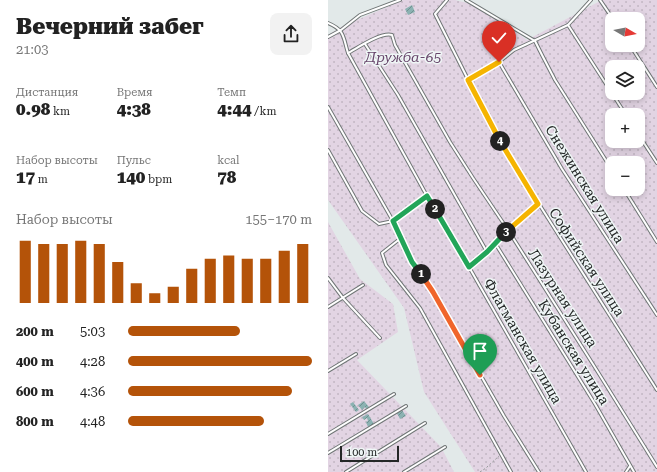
<!DOCTYPE html>
<html lang="ru">
<meta charset="utf-8">
<style>
body{margin:0;font-family:"Roboto Serif",serif;background:#f2f2f2;color:#222;height:100vh;display:flex;flex-direction:column;font-size:15px;white-space:nowrap}
*{box-sizing:border-box;margin:0}
p{font-size:13px;color:#767676}
.icon{flex:none;width:22px;height:22px;fill:none;stroke:currentColor;stroke-width:2;stroke-linecap:round;stroke-linejoin:round}
.map{position:relative;flex:1;overflow:hidden}
.details{display:flex;flex-direction:column;background:#fff;width:328px}
.details>*{flex:none}
.needle{width:26px;rotate:99deg}
.controls{position:absolute;left:277px;top:12px;display:grid;gap:8px}
.controls a{display:grid;place-items:center;width:40px;height:40px;border-radius:8px;background:#fff;box-shadow:0 2px 6px #0003;font-size:20px}
.scale{position:absolute;left:12px;bottom:10px;width:59px;box-sizing:border-box;padding-left:4px;border:2px solid #242727;border-top:0;font-size:11px;line-height:14px;white-space:nowrap;color:#242727;-webkit-text-stroke:3px #eff6f6;paint-order:stroke}
.pin{position:absolute;display:grid;place-items:center;width:34px;height:34px;color:#fff;margin:-41px -17px;border-radius:50% 50% 50% 0;rotate:-45deg;box-shadow:0 0 4px #0007}
.pin .icon{rotate:45deg}
.km{position:absolute;width:20px;height:20px;margin:-10px;border-radius:50%;background:#222;color:#fff;font-size:11px;line-height:20px;text-align:center}
.round{display:grid;place-items:center;flex:none;width:42px;height:42px;border-radius:8px;background:#f2f2f2}
.summary{display:flex;align-items:center;justify-content:space-between;height:68px;padding:0 16px}
h1{font-size:22px;font-weight:800;line-height:30px}
.figures{display:grid;grid-template-columns:repeat(3,1fr);gap:6px;height:68px;padding:4px 16px}
.figures div{display:grid;align-content:center}
.figures b{font-size:17px;font-weight:800}
.figures small{font-size:11px;font-weight:400}
.figures p{font-size:11px}
.chart{height:112px;padding:8px 16px}
.chart p{display:flex;justify-content:space-between}
.chart svg{width:100%;height:72px;margin-top:4px;stroke:#b45309;stroke-width:6}
ul{padding:0 16px;list-style:none;font-size:13px}
li{display:grid;grid-template-columns:64px 48px 1fr;align-items:center;height:30px}
li i{height:10px;border-radius:5px;background:#b45309}
main{display:flex;flex:1;min-height:0}
.map>svg:first-child{display:block}
.park{fill:url(#park-dots);fill-rule:evenodd}
.building{fill:url(#building-hatch)}
.lines{fill:none;stroke-linecap:round;stroke-linejoin:round}
.service-casing{stroke:#707676;stroke-width:4}
.path{stroke:#919696;stroke-width:1;stroke-dasharray:2 2;stroke-linecap:butt}
.service{stroke:#fff;stroke-width:2}
.split-1-casing{stroke:#fff;stroke-width:8}
.split-2-casing{stroke:#fff;stroke-width:8}
.split-3-casing{stroke:#fff;stroke-width:8}
.split-4-casing{stroke:#fff;stroke-width:8}
.split-5-casing{stroke:#fff;stroke-width:8}
.split-1{stroke:#f0652b;stroke-width:5}
.split-2{stroke:#22a559;stroke-width:5}
.split-3{stroke:#22a559;stroke-width:5}
.split-4{stroke:#f5b400;stroke-width:5}
.split-5{stroke:#f5b400;stroke-width:5}
.labels{text-anchor:middle;stroke-width:3;stroke-linejoin:round;paint-order:stroke}
.park-label{font-size:14px;font-style:italic;fill:#68476c;stroke:#eff6f6}
.street-label{font-size:14px;fill:#242727;stroke:#eff6f6}
</style>
<main>
<section class="details">
<div class="summary"><div><h1>Вечерний забег</h1><p>21:03</p></div><a class="round"><svg class="icon" aria-label="share" viewBox="0 0 24 24"><path d="M12 15V3M7 8l5-5 5 5M5 13v7h14v-7"/></svg></a></div>
<div class="figures">
<div><p>Дистанция</p><b>0.98<small> km</small></b></div>
<div><p>Время</p><b>4:38</b></div>
<div><p>Темп</p><b>4:44<small> /km</small></b></div>
</div>
<div class="figures">
<div><p>Набор высоты</p><b>17<small> m</small></b></div>
<div><p>Пульс</p><b>140<small> bpm</small></b></div>
<div><p>kcal</p><b>78</b></div>
</div>
<div class="chart"><p><span>Набор высоты</span>155–170 m</p>
<svg viewBox="0 0 160 44" preserveAspectRatio="none"><path d="M5 44V6M15 44V8M25 44V8M35 44V6M45 44V8M55 44V19M65 44V32M75 44V38M85 44V34M95 44V23M105 44V17M115 44V15M125 44V17M135 44V17M145 44V12M155 44V8"/></svg>
</div>
<ul>
<li><b>200 m</b>5:03<i style="width:61%"></i></li>
<li><b>400 m</b>4:28<i style="width:100%"></i></li>
<li><b>600 m</b>4:36<i style="width:89%"></i></li>
<li><b>800 m</b>4:48<i style="width:74%"></i></li>
</ul>
</section>
<div class="map">
<svg width="329" height="472" viewBox="0 0 329 472">
<defs>
<pattern id="park-dots" width="8" height="8" patternUnits="userSpaceOnUse"><rect width="8" height="8" fill="#e2d4e3"/><path d="M2 2h.1M6 6h.1" fill="none" stroke="#c2b6c3" stroke-width="1.8" stroke-linecap="round"/></pattern>
<pattern id="building-hatch" width="6" height="6" patternUnits="userSpaceOnUse"><rect width="6" height="6" fill="#8bb2b2"/><path d="M-1 1l2-2M0 6l6-6M5 7l2-2" fill="none" stroke="#719191"/></pattern>
</defs>
<rect width="100%" height="100%" fill="#e2e9e9"/>
<g class="park">
<path d="M75,0H127L152,6L199,40L274,0H329V472H147L96,392L76,308L0,200V35L13,27ZM284,19H310V45H284ZM284,67H310V93H284ZM284,115H310V141H284ZM284,163H310V189H284Z"/>
<polygon points="0,222 32,279 65,304 70,332 29,360 113,447 126,472 0,472"/>
</g>
<g class="building">
<polygon points="84,5 87,12 80,15 77,9"/>
<polygon points="36,401 41,407 38,409 37,407 34,410 30,405"/>
<polygon points="25,402 31,410 28,412 22,404"/>
<polygon points="74,410 78,416 72,419 69,413"/>
<polygon points="40,414 46,424 40,427 38,422 40,421 39,418 36,420 34,417"/>
</g>
<g class="lines">
<g class="service-casing">
<g id="service">
<polyline points="119,0 107,14 169,137 211,204 329,390"/>
<polyline points="138,0 207,41 214,55 227,80 284,170"/>
<polyline points="272,0 285,19"/>
<path d="M0,23C17,30 15,37 20,53L99,196L141,267L258,472"/>
<polyline points="240,25 298,115"/>
<polyline points="0,37 13,30 32,15 72,0"/>
<polyline points="37,44 70,95 159,252"/>
<polyline points="302,45 329,87"/>
<path d="M20,53C31,47 53,32 64,35L67,45L122,142L145,178L180,230L268,369L329,467"/>
<polyline points="171,62 234,169 329,315"/>
<polyline points="140,80 171,62 186,50 240,25 263,0"/>
<polyline points="0,107 65,221 84,262 105,292 176,416 211,472"/>
<polyline points="310,134 329,163"/>
<polyline points="0,150 34,211 51,224 65,221 99,196"/>
<polyline points="296,189 329,242"/>
<polyline points="73,238 54,253 58,265 92,308 183,472"/>
<polyline points="167,243 267,404 306,472"/>
<polyline points="141,267 159,252 180,230 211,204"/>
<polyline points="0,278 15,298 52,338"/>
<polyline points="0,307 35,285"/>
<polyline points="0,371 28,354"/>
<polyline points="0,434 66,394"/>
<polyline points="0,453 78,406"/>
<polyline points="18,472 97,423"/>
<polyline points="76,472 117,447"/>
<polyline points="298,472 302,466"/>
</g>
</g>
<polyline class="path" points="152,472 158,468 171,456"/>
<use href="#service" class="service"/>
</g>
<g class="lines">
<g class="split-1-casing">
<polyline id="split-1" points="93,274 105,292 152,375"/>
</g>
<g class="split-2-casing">
<polyline id="split-2" points="93,274 84,262 65,221 99,196 107,209"/>
</g>
<g class="split-3-casing">
<polyline id="split-3" points="107,209 141,267 159,252 178,232"/>
</g>
<g class="split-4-casing">
<polyline id="split-4" points="172,141 210,204 178,232"/>
</g>
<g class="split-5-casing">
<polyline id="split-5" points="171,62 140,80 172,141"/>
</g>
<use href="#split-1" class="split-1"/>
<use href="#split-2" class="split-2"/>
<use href="#split-3" class="split-3"/>
<use href="#split-4" class="split-4"/>
<use href="#split-5" class="split-5"/>
</g>
<g class="labels">
<g class="park-label">
<text x="75" y="62">Дружба-65</text>
</g>
<g class="street-label">
<text transform="translate(257 184) rotate(58)" y="5">Снежинская улица</text>
<text transform="translate(259 262) rotate(57)" y="5">Софийская улица</text>
<text transform="translate(235 298) rotate(57)" y="5">Лазурная улица</text>
<text transform="translate(195 341) rotate(60)" y="5">Флагманская улица</text>
<text transform="translate(246 352) rotate(58)" y="5">Кубанская улица</text>
</g>
</g>
</svg>
<div class="controls">
<a><svg class="needle" viewBox="-14 -14 28 28"><path d="M0-13l5 13h-10z" fill="#e53935"/><path d="M0 13l5-13h-10z" fill="#767676"/></svg></a>
<a><svg class="icon" aria-label="layers" viewBox="0 0 24 24"><path d="M12 4l9 5-9 5-9-5zM3 14l9 5 9-5"/></svg></a>
<a>+</a>
<a>−</a>
</div>
<div class="scale">100 m</div>
<div class="pin" style="left:152px;top:375px;background:#1e9e55"><svg class="icon" aria-label="arrive" viewBox="0 0 24 24"><path d="M6 21V4h12l-3 4 3 4H6"/></svg></div>
<div class="pin" style="left:171px;top:62px;background:#d93025"><svg class="icon" aria-label="check" viewBox="0 0 24 24"><path d="M5 12l5 5 9-10"/></svg></div>
<b class="km" style="left:93px;top:274px">1</b>
<b class="km" style="left:107px;top:209px">2</b>
<b class="km" style="left:178px;top:232px">3</b>
<b class="km" style="left:172px;top:141px">4</b>
</div>
</main>
